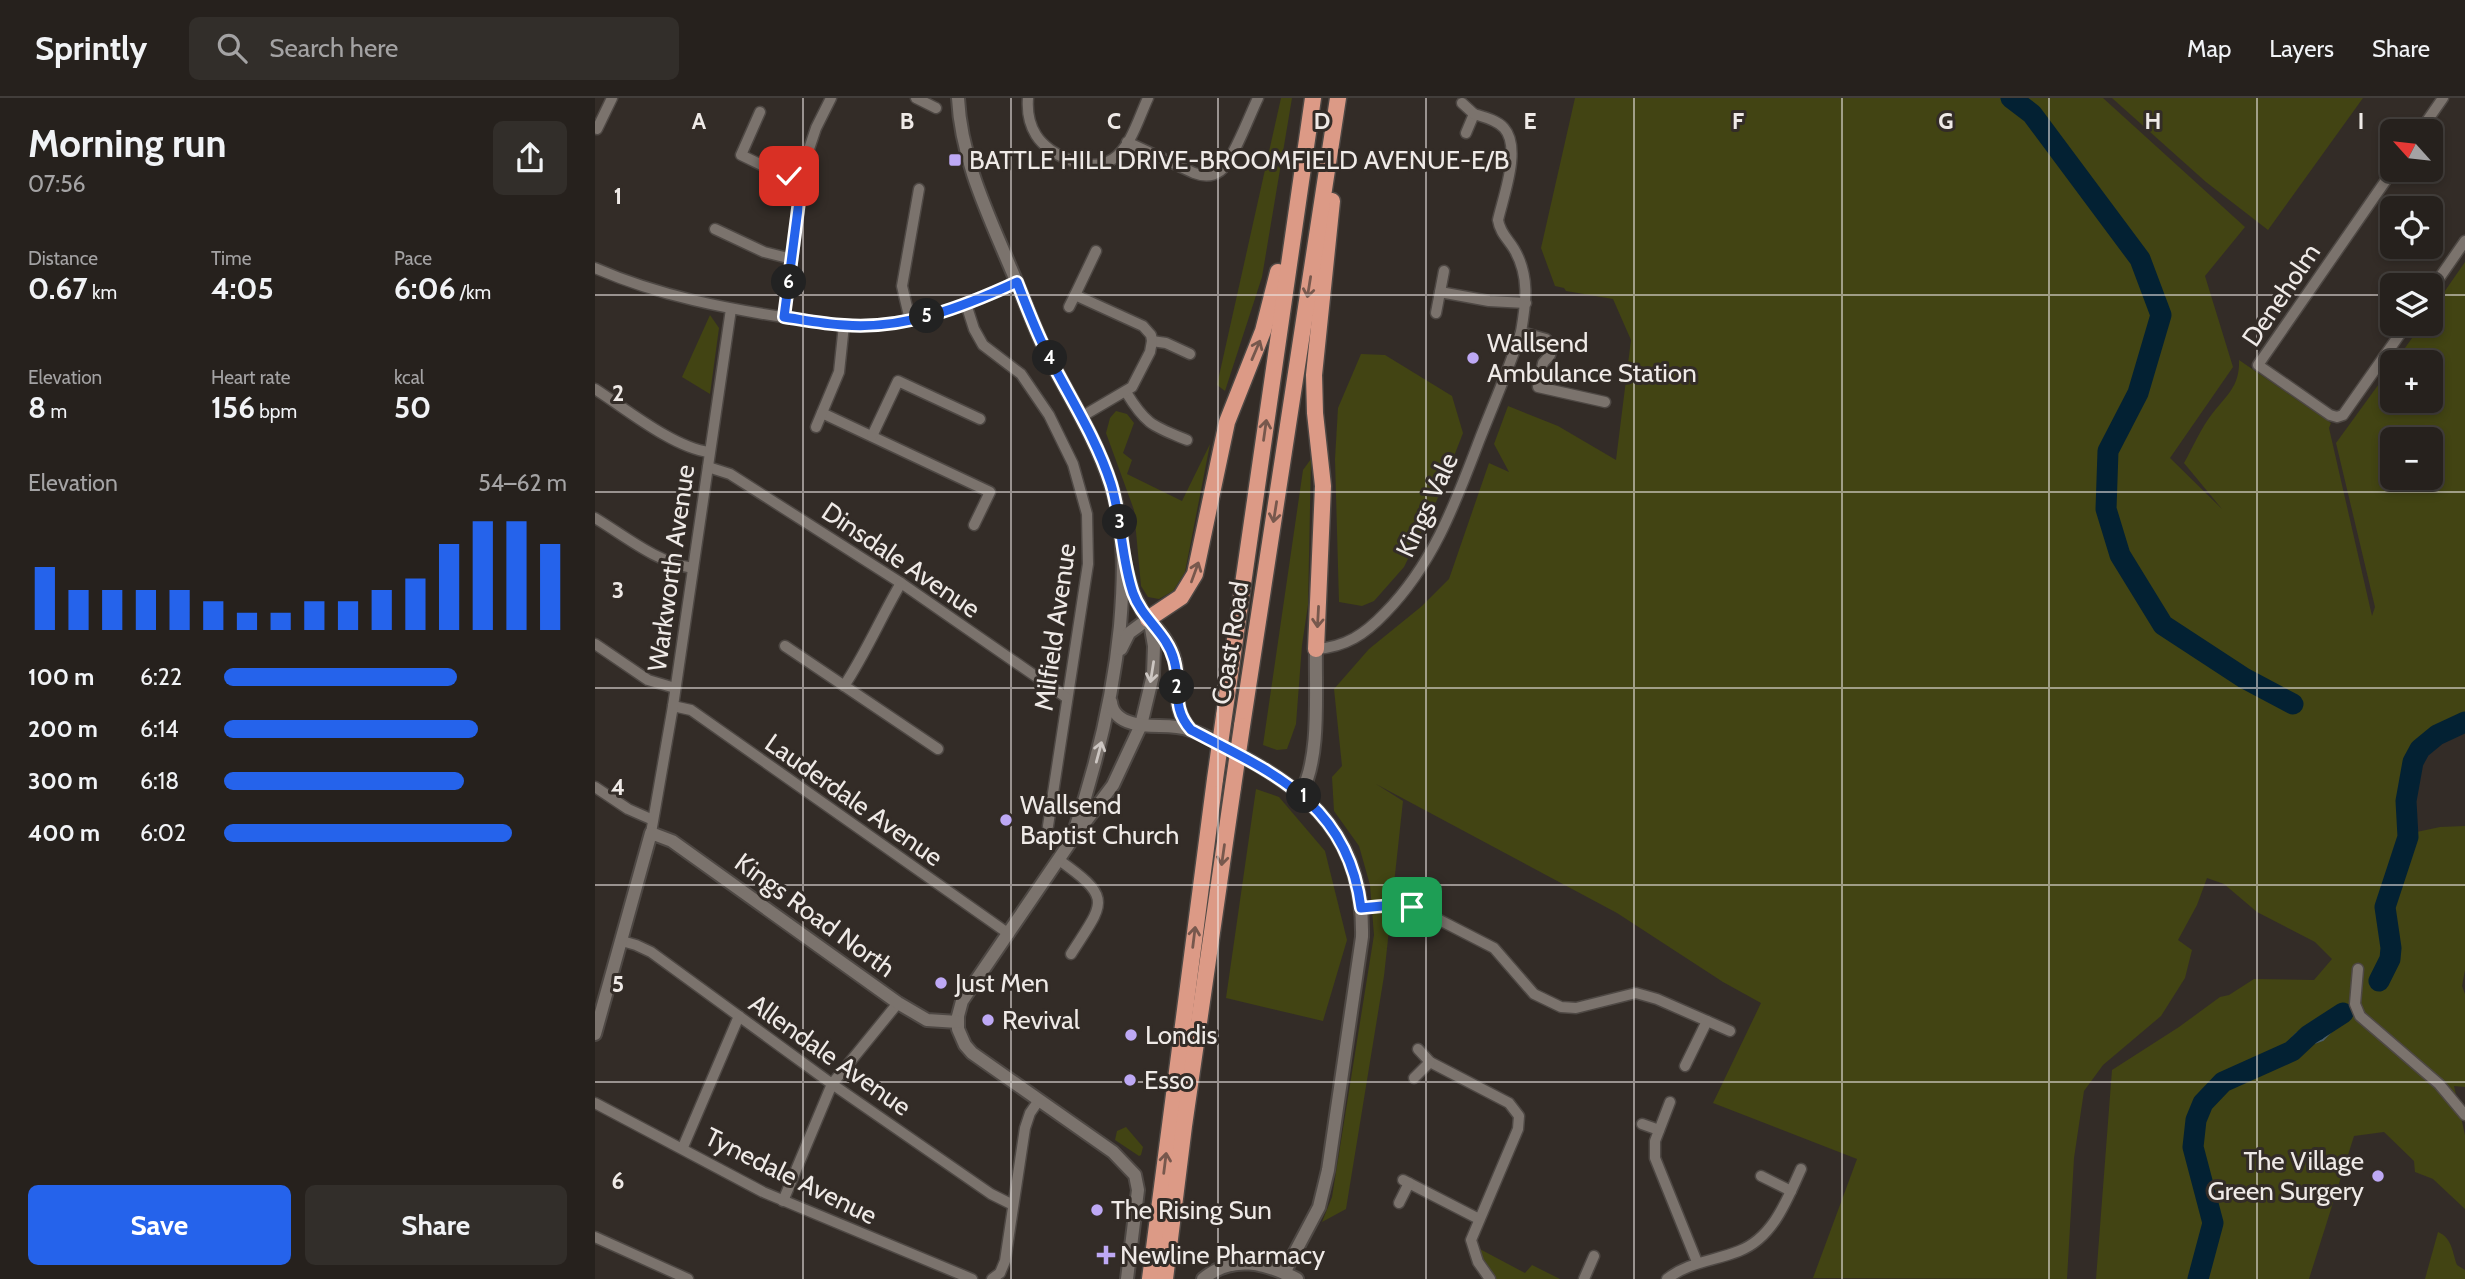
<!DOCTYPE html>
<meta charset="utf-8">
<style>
body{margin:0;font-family:Cabin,sans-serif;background:#322e2a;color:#f1f3f6;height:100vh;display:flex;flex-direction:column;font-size:26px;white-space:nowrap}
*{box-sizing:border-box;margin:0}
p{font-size:23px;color:#a4a3a4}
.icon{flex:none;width:38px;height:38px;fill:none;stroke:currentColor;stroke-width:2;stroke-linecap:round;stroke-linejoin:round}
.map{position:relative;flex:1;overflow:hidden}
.details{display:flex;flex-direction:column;background:#26211d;width:595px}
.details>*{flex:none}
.needle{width:46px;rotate:297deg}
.controls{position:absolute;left:1785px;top:21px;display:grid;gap:14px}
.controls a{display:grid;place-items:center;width:63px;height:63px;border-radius:10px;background:#26211d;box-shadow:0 4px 10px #0003,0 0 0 2px #423e3b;font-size:35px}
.pin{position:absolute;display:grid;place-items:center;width:60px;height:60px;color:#fff;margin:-30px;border-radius:14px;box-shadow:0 4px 10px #0006}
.km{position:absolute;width:35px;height:35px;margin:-18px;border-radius:50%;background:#222;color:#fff;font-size:19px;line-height:35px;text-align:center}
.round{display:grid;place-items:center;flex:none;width:74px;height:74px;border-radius:10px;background:#322e2a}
.headline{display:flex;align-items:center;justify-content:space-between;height:119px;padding:0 28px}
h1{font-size:38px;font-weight:800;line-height:52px}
.metrics{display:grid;grid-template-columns:repeat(3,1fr);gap:10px;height:119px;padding:7px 28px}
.metrics div{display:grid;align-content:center}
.metrics b{font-size:30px;font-weight:800}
.metrics small{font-size:19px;font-weight:400}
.metrics p{font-size:19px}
.chart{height:196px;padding:14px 28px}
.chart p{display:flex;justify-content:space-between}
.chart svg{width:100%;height:126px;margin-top:7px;stroke:#2563eb;stroke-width:6}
.cta{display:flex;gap:14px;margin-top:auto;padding:14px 28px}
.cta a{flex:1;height:80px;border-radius:10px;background:#2563eb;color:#fff;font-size:28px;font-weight:800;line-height:80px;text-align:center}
.cta a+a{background:#322e2a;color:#f1f3f6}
ul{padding:0 28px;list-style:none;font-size:23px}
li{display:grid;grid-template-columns:112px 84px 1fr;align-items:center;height:52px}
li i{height:18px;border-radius:9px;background:#2563eb}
header{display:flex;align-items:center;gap:42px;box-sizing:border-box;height:98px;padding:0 35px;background:#26211d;border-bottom:2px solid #423e3b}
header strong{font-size:33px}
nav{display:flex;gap:38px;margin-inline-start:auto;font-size:24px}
.search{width:490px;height:63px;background:#322e2a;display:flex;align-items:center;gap:18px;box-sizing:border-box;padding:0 24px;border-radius:10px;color:#a4a3a4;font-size:26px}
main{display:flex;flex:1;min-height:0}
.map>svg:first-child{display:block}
.green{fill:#424413;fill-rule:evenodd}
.water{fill:#032133;stroke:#4a5d69;stroke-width:2}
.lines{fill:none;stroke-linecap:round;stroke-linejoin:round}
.river{stroke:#032133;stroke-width:21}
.minor-casing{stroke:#4e4844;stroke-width:13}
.tertiary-casing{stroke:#4e4844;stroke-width:16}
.trunk-casing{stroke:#4e4844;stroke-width:19}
.minor{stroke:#7b736d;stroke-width:10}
.tertiary{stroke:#7b736d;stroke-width:12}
.trunk{stroke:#dc9a86;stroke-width:16}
.trunk-bridge-casing{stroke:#4e4844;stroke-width:19;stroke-linecap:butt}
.trunk-bridge{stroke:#dc9a86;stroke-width:16}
.oneway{stroke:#77584d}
.oneway2{stroke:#ccc6c2}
.route-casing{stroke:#fff;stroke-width:14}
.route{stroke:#2563eb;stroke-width:9}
.grid{fill:none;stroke:#efeae7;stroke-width:2;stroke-opacity:0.55}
.poi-dot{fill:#bea9f5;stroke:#332c27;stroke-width:2.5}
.labels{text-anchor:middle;stroke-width:6;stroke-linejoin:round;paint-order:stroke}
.poi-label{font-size:26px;fill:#efeae7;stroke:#332c27;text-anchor:start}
.street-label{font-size:26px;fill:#efeae7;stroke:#332c27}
.grid-label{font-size:23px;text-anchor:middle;font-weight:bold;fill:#efeae7;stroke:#332c27;stroke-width:6;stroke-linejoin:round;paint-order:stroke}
</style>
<header>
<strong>Sprintly</strong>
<div class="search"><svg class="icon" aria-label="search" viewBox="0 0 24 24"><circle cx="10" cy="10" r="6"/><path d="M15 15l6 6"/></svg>Search here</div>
<nav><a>Map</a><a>Layers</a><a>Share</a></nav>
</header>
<main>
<section class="details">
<div class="headline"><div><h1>Morning run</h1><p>07:56</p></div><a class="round"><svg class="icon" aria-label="share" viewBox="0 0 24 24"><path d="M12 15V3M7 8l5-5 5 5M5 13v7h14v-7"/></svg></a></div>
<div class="metrics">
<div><p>Distance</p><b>0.67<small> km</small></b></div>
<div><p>Time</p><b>4:05</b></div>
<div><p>Pace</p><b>6:06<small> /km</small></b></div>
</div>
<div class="metrics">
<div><p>Elevation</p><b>8<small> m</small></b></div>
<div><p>Heart rate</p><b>156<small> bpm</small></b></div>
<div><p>kcal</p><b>50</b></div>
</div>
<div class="chart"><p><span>Elevation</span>54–62 m</p>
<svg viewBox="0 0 160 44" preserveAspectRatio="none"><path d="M5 44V22M15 44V30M25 44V30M35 44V30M45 44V30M55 44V34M65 44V38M75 44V38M85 44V34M95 44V34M105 44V30M115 44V26M125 44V14M135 44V6M145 44V6M155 44V14"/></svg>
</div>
<ul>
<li><b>100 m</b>6:22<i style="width:68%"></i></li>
<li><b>200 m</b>6:14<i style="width:74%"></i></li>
<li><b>300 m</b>6:18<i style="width:70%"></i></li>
<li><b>400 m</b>6:02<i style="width:84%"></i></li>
</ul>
<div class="cta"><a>Save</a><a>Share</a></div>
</section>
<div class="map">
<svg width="1870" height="1181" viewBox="0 0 1870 1181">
<rect width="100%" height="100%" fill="#332c27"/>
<g class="green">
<polygon points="686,0 697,0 667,179 630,293 622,287"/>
<path d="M980,0H1508L1650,129L1610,178L1638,269L1575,360L1627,411L1589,365C1598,349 1606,330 1617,316C1632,297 1645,288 1644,262L1736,325L1734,330L1777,518L1780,509L1741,345L1797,268V303H1836V264H1800L1827,226H1836V213L1870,164V617C1805,634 1808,683 1803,738L1845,729L1870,728V872L1867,888L1870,896V989L1859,988L1870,1037V1111L1838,1081L1820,1074L1819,1063L1789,1034L1759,1038L1714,1181H1501L1517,972L1584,929L1625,899L1634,897L1659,881L1719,882L1737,861L1720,844L1662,814L1629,786L1612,780L1602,807L1583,842L1597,852L1590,880L1566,918L1508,967L1489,993L1479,1060L1472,1181L1218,1180L1262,1061L1118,1005L1166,905L1128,884L1022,815L781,686L808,703L789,878L751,1111L727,1124L737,1099L779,837L775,787L764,748L739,713L737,679L747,668L739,591L774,551L827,508L854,481L894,365L914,374L899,346L913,308L963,328L1021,362L1036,242L1018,201L971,193L969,190L960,188L946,150ZM1797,341H1836V380H1797Z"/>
<polygon points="1517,0 1768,0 1673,132 1611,84"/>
<polygon points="115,217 124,230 115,296 87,279"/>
<polygon points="766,256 790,257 857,298 868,335 842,402 809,469 779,503 767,508 744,504 740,361 743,310"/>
<polygon points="521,313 532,316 539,325 528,355 537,362 532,376 587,403 615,346 590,474 578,493 564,501 553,499 546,488 539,412 511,335 515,320"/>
<polygon points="716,361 713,507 707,547 701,626 692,651 682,652 668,647 708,372"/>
<polygon points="661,691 684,699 730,753 752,842 728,923 631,900"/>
<polygon points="531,1029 548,1049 546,1057 544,1058 520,1042 522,1033"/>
<path d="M1843,1134C1857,1140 1857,1153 1862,1167L1870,1172V1181H1830Z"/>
<polygon points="881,1149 930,1175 937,1167 965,1181 899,1181 886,1163"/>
</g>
<path class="water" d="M1745,911L1751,918L1728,942L1697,953L1701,942L1698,939L1702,935L1707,934C1715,922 1732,917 1745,911Z"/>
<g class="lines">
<g class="river">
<polyline points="1416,0 1437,16 1545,161 1566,217 1543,295 1513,353 1511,411 1525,457 1568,527 1649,580 1698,606"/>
<polyline points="1784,883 1795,861 1796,850 1790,809 1813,739 1811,703 1818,664 1825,651 1842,637 1870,624"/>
<polyline points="1603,1181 1618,1125 1598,1049 1601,1022 1608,1005 1628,984 1697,953 1714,937 1748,915"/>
</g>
<g class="minor-casing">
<g id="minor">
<polyline points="321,0 341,10"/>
<path d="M433,0C432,13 434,26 441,37C454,58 495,76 518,61C536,49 544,19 553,0"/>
<polyline points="867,5 879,16 871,35"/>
<polyline points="165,14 146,57 181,74 207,80"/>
<polyline points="2,31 17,0"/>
<polyline points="1825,33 1848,0"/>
<path d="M532,44L599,75C607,78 617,79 625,73C637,65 655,16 663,0"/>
<polyline points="1798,72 1663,267 1735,317 1742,319 1748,317 1812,226"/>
<polyline points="120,131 169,154 197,161"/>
<path d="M0,170C64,198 132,211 201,221C231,225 260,230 291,226C336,221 380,204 422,185"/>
<polyline points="1836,192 1870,143"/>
<polyline points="845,194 894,203 931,205"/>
<polyline points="371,206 379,231 388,247 426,276 454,317 478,366 492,416 493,466 453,728"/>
<polyline points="474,209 480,197"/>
<polyline points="841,215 849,173"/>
<polyline points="189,219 211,60 221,30 236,0"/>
<polyline points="315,222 307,188 324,91"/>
<polyline points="926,234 951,241 957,248 955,257 948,265 943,289 1010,304"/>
<polyline points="557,243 571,245 595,256"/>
<path d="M0,291C31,311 79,350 114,354"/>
<path d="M531,294C551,327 558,328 592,342"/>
<polyline points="227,315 395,394 379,427"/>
<polyline points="486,319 537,289 555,254 557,243 556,237 548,228 480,197 501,153"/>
<polyline points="221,329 244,274 249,227"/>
<polyline points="277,338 303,283 385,321"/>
<polyline points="113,369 135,376 306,485 472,600"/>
<path d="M0,420C30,438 62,465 98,470"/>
<polyline points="0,546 53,582 80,590"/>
<polyline points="190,548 343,651"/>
<path d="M721,551C751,549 770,536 790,515C838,466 860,406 884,343C898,307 914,271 926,234C931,205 935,178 919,151C913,141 905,135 903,122C908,99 927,50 909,30C902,22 889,19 879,16"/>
<path d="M249,588C271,555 286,519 306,485"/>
<polyline points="78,608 96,612 414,836"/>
<polyline points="0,689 33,711 58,722"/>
<polyline points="56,735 78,608 136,211"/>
<path d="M464,762C519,801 509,804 476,856"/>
<polyline points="766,810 798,807 825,812 899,850 939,896 966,909 981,910 1041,895 1062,901 1135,933"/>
<polyline points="27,843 41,847 56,854 237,986 396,1096 418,1107"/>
<polyline points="1763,871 1760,906 1765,918 1844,986 1870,1017"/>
<polyline points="823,951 835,964 914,1005 924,1018 923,1031 876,1142 883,1164 895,1181"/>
<polyline points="1090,968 1112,923"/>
<polyline points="819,980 835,964"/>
<polyline points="1075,1004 1060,1043 1060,1060 1102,1164"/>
<polyline points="0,1005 168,1094 377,1181"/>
<polyline points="1047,1026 1064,1032"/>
<polyline points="88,1049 144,918"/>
<polyline points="1166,1078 1196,1093"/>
<polyline points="808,1082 884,1121"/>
<polyline points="188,1103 237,986 303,905"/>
<polyline points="804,1105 814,1085"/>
<polyline points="0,1139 93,1181"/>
<polyline points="397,1181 405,1175 410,1163 430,1030 435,1015 444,1002"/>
<polyline points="989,1181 999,1158"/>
<path d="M1072,1181C1093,1164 1119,1163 1144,1153C1178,1140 1192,1102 1206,1071"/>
</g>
</g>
<g class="tertiary-casing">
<g id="tertiary">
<path d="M363,0C366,61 393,116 416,171C428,198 438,227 451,254C474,298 501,340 516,387C531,434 529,480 525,528C518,600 502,666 479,734"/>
<polyline points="529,464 538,495 556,530 559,548 558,577 546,627 518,687 476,743 367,903 363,918 363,931 370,947 377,955 518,1054 540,1077 543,1092 532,1181"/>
<path d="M557,525C567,536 576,547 580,563C586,591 575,608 596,632"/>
<polyline points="526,551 534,535 553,521"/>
<path d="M516,604C517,615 526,622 537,625C555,631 576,625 595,632C612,637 628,648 643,656C721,697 769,745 767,839L733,1072L724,1109L689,1175"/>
<path d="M706,695C726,660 720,592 721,551"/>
<polyline points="0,936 56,735 77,743 303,905 332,922 363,924"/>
<path d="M608,1181C638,1156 670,1165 702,1181"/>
</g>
</g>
<g class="trunk-casing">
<g id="trunk">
<polyline points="553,521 586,499 600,476 632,324 668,233 683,174"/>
<polyline points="721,551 728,388 720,315 719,277 737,103"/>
<polyline points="629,618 718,0"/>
<polyline points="647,628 743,0"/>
<polyline points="555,1181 620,681"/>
<polyline points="570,1181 589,1028 638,689"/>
</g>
</g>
<use href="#minor" class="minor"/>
<use href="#tertiary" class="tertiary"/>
<use href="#trunk" class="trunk"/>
<g class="trunk-bridge-casing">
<g id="trunk-bridge">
<polyline points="620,681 629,618"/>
<polyline points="638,689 647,628"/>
</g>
</g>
<use href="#trunk-bridge" class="trunk-bridge"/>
</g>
<defs><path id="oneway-shaft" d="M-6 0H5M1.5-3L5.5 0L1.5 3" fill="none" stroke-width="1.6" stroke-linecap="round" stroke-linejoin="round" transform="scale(1.75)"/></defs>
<g class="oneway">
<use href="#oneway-shaft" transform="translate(714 189) rotate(99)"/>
<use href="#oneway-shaft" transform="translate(661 252) rotate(-67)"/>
<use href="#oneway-shaft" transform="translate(670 332) rotate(-82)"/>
<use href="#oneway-shaft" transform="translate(680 414) rotate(99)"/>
<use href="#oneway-shaft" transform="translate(600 474) rotate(-70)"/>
<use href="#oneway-shaft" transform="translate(723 519) rotate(93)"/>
<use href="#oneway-shaft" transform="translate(628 757) rotate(98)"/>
<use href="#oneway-shaft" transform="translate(599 839) rotate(-83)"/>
<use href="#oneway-shaft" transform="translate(570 1065) rotate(-83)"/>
</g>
<g class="oneway2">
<use href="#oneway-shaft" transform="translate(557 574) rotate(99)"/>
<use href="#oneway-shaft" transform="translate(504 654) rotate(-75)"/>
</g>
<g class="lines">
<g class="route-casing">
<path id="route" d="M194,78L207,80L189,219C209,222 229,226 249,227C309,232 368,209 422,184C431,207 440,231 451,253C473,297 501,339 516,386C527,422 526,460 538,495C547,521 572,535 579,562C587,590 575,608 596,632C679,675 753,706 766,810L798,807L817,809"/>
</g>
<use href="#route" class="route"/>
</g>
<path class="grid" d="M208,0V1181M416,0V1181M623,0V1181M831,0V1181M1039,0V1181M1247,0V1181M1454,0V1181M1662,0V1181M0,197H1797M1836,197H1870M0,394H1870M0,590H1870M0,787H1870M0,984H1870"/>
<g class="poi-dot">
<rect x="353" y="55" width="14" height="14" rx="3.5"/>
<circle cx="878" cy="260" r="7"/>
<circle cx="411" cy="722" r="7"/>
<circle cx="346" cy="885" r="7"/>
<circle cx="393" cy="922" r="7"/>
<circle cx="536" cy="937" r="7"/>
<circle cx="535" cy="982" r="7"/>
<circle cx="1783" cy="1078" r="7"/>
<circle cx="502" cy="1112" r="7"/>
<path d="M507.5 1146.5h7v7h7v7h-7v7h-7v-7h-7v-7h7z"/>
</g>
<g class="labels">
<g class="poi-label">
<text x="374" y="71">BATTLE HILL DRIVE-BROOMFIELD AVENUE-E/B</text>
<text x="892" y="254">Wallsend<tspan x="892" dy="30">Ambulance Station</tspan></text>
<text x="425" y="716">Wallsend<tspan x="425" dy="30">Baptist Church</tspan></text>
<text x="360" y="894">Just Men</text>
<text x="407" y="931">Revival</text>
<text x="550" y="946">Londis</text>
<text x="549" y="991">Esso</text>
<text x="1769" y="1072" text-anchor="end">The Village<tspan x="1769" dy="30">Green Surgery</tspan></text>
<text x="516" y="1121">The Rising Sun</text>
<text x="525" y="1166">Newline Pharmacy</text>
</g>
<g class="street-label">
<text transform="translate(1686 197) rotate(-56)" y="9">Deneholm</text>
<text transform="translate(832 407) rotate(-65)" y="9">Kings Vale</text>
<text transform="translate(306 462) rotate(34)" y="9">Dinsdale Avenue</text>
<text transform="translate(76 470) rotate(-82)" y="9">Warkworth Avenue</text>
<text transform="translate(460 529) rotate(-82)" y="9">Milfield Avenue</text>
<text transform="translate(635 545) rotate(-81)" y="9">Coast Road</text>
<text transform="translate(259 702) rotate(35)" y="9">Lauderdale Avenue</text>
<text transform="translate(220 817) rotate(36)" y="9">Kings Road North</text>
<text transform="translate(235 957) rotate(35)" y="9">Allendale Avenue</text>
<text transform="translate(196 1078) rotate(26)" y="9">Tynedale Avenue</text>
</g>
</g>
<g class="grid-label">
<text x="104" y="31">A</text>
<text x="312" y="31">B</text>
<text x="519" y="31">C</text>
<text x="727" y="31">D</text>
<text x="935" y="31">E</text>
<text x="1143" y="31">F</text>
<text x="1351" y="31">G</text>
<text x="1558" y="31">H</text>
<text x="1766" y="31">I</text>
<text x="23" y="106">1</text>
<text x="23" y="303">2</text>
<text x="23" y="500">3</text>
<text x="23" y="697">4</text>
<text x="23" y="894">5</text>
<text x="23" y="1091">6</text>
</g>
</svg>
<div class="controls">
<a><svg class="needle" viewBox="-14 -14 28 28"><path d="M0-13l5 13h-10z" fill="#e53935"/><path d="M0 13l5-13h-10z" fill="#a4a3a4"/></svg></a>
<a><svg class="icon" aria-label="locate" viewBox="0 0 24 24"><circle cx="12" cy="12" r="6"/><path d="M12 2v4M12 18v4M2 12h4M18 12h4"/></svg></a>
<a><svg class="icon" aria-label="layers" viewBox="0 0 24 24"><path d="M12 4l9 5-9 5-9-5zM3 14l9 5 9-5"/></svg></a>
<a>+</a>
<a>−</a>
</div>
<div class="pin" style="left:817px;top:809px;background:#1e9e55"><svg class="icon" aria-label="arrive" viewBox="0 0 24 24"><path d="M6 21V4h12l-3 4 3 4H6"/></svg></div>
<div class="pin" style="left:194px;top:78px;background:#d93025"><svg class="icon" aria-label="check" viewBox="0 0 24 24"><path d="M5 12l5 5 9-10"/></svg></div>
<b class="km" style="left:709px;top:698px">1</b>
<b class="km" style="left:582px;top:589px">2</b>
<b class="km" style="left:525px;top:424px">3</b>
<b class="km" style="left:455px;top:260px">4</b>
<b class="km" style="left:332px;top:218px">5</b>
<b class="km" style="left:194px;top:184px">6</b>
</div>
</main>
